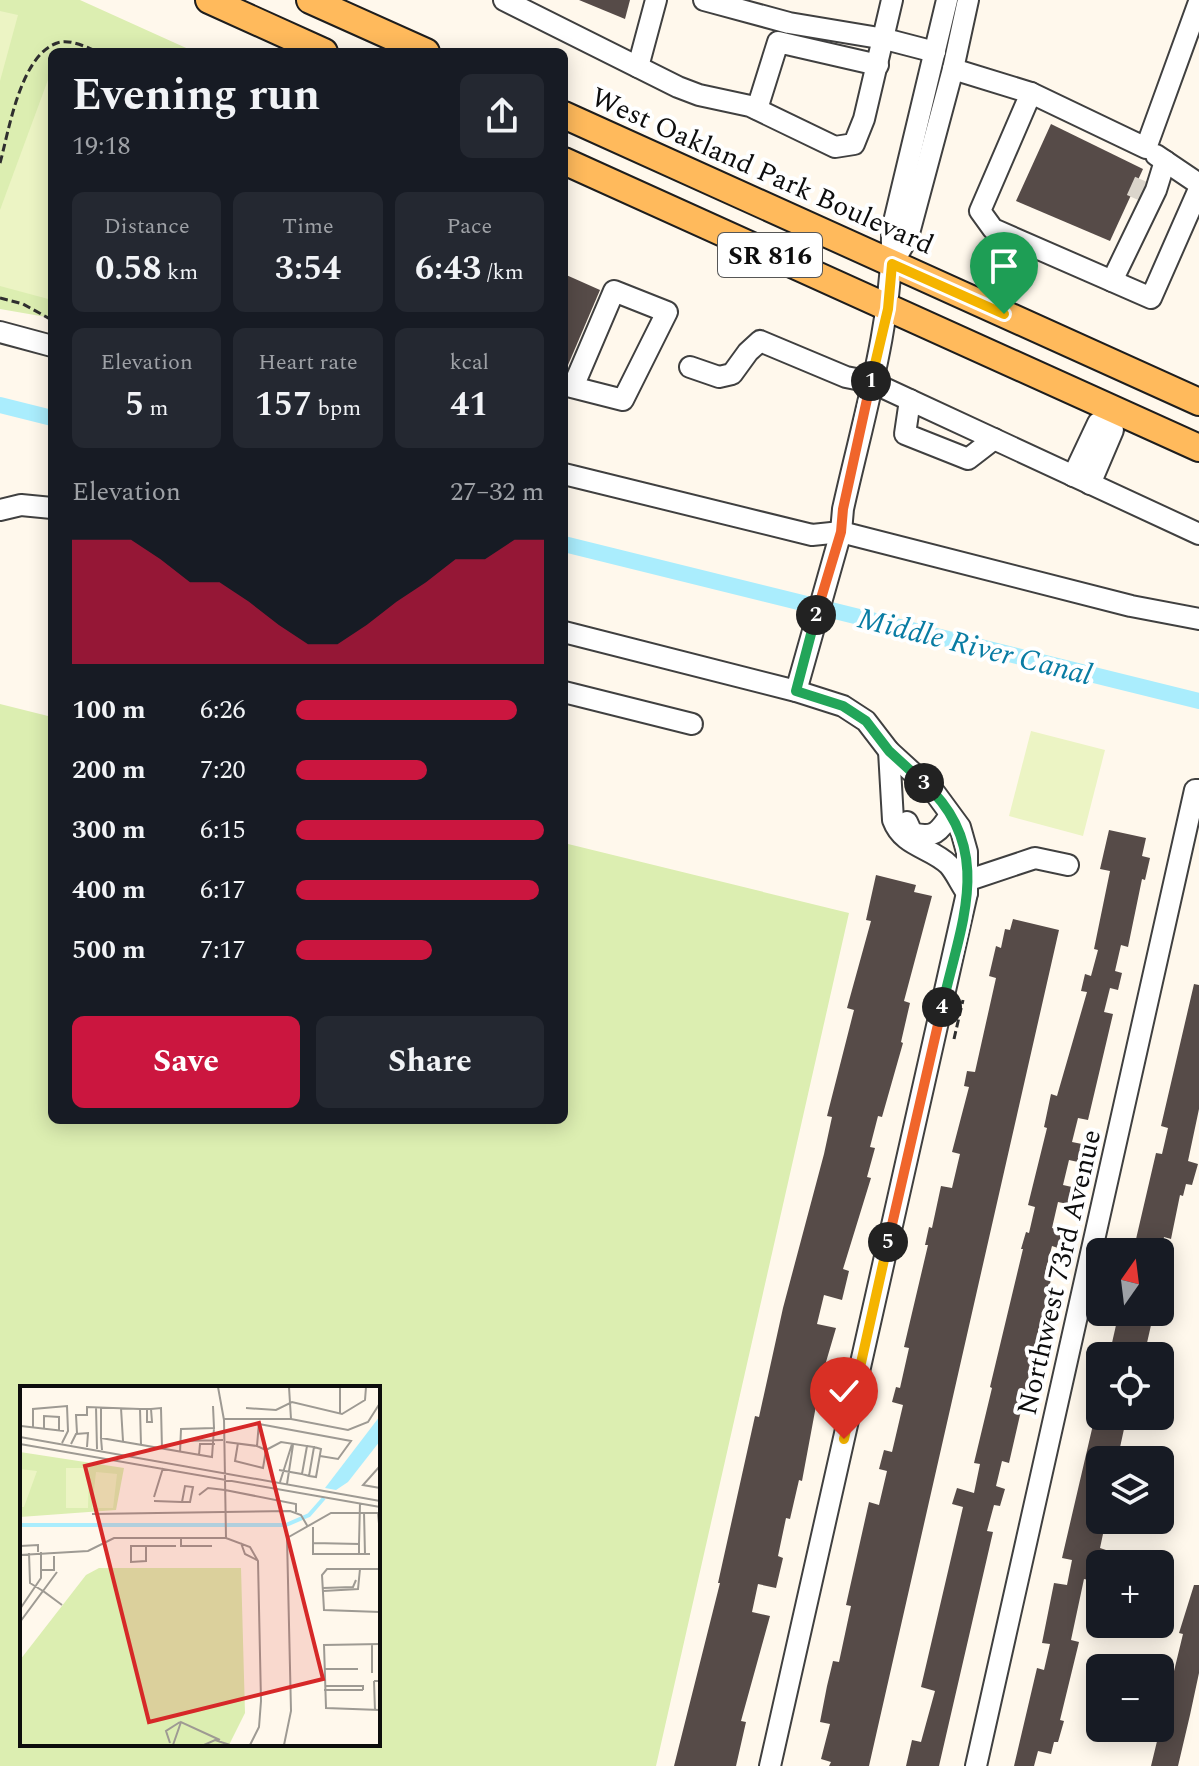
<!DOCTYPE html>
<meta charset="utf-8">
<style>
body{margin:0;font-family:Spectral,serif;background:#242831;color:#f1f3f6;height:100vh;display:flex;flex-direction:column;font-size:30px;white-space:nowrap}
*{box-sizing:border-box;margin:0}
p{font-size:26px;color:#9ea1a6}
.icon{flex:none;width:44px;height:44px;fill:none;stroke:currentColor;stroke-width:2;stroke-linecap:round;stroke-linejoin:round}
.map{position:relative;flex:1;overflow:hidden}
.sheet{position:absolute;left:48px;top:48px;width:520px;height:1076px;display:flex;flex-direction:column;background:#171b24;border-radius:12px;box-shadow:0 4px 20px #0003}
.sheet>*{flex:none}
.needle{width:52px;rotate:14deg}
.tools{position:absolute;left:1086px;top:1238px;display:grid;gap:16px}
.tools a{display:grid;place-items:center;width:88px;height:88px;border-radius:12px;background:#171b24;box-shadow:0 4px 20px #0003;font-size:40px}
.pin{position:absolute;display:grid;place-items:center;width:68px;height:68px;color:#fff;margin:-82px -34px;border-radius:50% 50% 50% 0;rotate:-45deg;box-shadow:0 0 8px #0007}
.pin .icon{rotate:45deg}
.km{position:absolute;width:40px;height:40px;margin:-20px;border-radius:50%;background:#222;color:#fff;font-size:22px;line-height:40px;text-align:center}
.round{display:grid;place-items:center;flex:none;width:84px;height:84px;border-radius:12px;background:#242831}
.headline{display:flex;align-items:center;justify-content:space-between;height:136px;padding:0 24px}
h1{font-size:44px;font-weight:700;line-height:60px}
.metrics{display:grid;grid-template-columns:repeat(3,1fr);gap:12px;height:136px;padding:8px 24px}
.metrics div{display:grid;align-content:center;border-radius:12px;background:#242831;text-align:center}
.metrics b{font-size:34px;font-weight:700}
.metrics small{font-size:22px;font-weight:400}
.metrics p{font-size:22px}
.chart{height:224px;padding:16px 24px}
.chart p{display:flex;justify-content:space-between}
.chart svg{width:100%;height:144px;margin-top:8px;fill:#cb163f;opacity:.7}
.primary-button{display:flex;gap:16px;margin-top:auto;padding:16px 24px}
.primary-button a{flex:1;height:92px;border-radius:12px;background:#cb163f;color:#fff;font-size:32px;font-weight:700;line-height:92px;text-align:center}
.primary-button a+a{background:#242831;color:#f1f3f6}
ul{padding:0 24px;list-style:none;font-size:26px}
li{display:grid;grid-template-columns:128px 96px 1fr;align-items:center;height:60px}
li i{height:20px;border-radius:10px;background:#cb163f}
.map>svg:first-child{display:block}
.green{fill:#dceeb1;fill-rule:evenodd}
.pitch{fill:#ecf4c4}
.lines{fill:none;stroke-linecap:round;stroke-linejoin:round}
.canal{stroke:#aaedfd;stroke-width:16}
.building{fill:#564b48}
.minor-tunnel{stroke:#dbd5cb;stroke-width:20;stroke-dasharray:20 10;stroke-linecap:butt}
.minor-casing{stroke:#404040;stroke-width:24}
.major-casing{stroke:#1e1e1e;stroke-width:30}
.path{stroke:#2f2f2f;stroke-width:3;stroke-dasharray:8 4;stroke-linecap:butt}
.minor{stroke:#fff;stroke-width:20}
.major{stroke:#ffba5c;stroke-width:26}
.split-1-casing{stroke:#fff;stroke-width:16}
.split-2-casing{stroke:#fff;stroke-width:16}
.split-3-casing{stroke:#fff;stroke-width:16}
.split-4-casing{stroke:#fff;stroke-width:16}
.split-5-casing{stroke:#fff;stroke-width:16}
.split-6-casing{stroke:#fff;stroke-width:16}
.split-1{stroke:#f5b400;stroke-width:10}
.split-2{stroke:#f0652b;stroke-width:10}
.split-3{stroke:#22a559;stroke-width:10}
.split-4{stroke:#22a559;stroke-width:10}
.split-5{stroke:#f0652b;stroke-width:10}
.split-6{stroke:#f5b400;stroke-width:10}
.labels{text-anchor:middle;stroke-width:8;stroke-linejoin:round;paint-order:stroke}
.shield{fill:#fff;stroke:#565656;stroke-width:2}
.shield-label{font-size:26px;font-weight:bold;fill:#0d0d0d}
.street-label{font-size:28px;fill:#0d0d0d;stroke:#fff}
.water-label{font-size:30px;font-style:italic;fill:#097ca3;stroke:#fff}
.inset-river{fill:none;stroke:#aaedfd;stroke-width:4}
.inset-road{fill:none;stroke:#9e9a93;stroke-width:2}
.view{fill:#d62828;fill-opacity:0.15;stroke:#d62828;stroke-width:4}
.inset-edge{fill:none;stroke:#0d0d0d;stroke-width:4}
</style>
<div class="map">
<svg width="1199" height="1766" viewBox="0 0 1199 1766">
<rect width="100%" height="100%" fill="#fff8ec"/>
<g class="green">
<polygon points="0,0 80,0 195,52 52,52 52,318 0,309"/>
<path d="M0,704L52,717V1120H564V843L849,913L656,1766H0ZM22,1388H378V1744H22Z"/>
</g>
<g class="pitch">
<polygon points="0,11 18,15 0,81"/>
<polygon points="52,69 52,300 0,286 0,210"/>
<polygon points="1031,731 1105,750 1083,836 1009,816"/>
</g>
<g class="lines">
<g class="canal">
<polyline points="0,405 52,418"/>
<polyline points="564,544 1199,701"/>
</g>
</g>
<g class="building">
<polygon points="579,0 630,0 625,19"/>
<polygon points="1051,124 1143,169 1110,241 1016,201"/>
<polygon points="564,274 600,290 568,365 564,363"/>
<polygon points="1109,830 1146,838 1142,856 1150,858 1145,880 1142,879 1128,947 1121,945 1115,971 1122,973 1118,990 1110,988 1104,1012 1113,1014 1088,1120 1078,1118 1072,1142 1082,1144 1078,1162 1069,1160 1063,1185 1072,1187 1068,1204 1058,1202 1052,1228 1063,1231 1058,1248 1052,1246 1045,1273 1052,1275 1009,1463 1002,1461 996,1486 1005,1489 1000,1506 994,1505 987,1531 993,1532 939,1766 906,1766 912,1740 921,1742 935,1691 921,1687 963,1507 952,1504 957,1488 974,1493 980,1464 974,1463 992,1388 990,1387 1023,1249 1021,1249 1026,1232 1029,1233 1035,1207 1028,1205 1047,1128 1044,1127 1051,1094 1057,1096 1087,992 1081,991 1085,974 1091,976 1098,950 1094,949 1110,871 1100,869"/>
<polygon points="876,875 916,885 914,892 932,896 904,1001 910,1003 901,1042 903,1043 882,1117 878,1116 870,1147 875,1148 867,1177 871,1178 843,1269 849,1271 842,1300 824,1295 817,1324 836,1328 821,1379 802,1481 799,1480 790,1519 786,1518 778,1556 783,1558 776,1588 758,1584 752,1612 770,1616 741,1721 746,1722 736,1766 674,1766 720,1583 718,1583 755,1416 759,1417 783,1308 824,1154 832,1117 827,1116 854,1010 847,1008 871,921 866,920"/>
<polygon points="1013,919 1059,930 869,1766 829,1766 831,1762 821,1759 830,1724 820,1722 827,1686 833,1661 839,1662 851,1606 846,1605 869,1502 879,1505 887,1471 879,1469 884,1450 892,1452 903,1405 892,1402 896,1387 900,1388 909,1348 904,1347 928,1245 925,1245 929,1227 932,1228 941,1186 952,1188 960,1154 952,1152 969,1087 964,1086 967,1071 975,1072 996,978 989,976 996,946 1001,948 1005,929 1010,930"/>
<polygon points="1194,984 1199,985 1199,1109 1188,1161 1198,1164 1192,1185 1186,1184 1183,1196 1180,1195 1171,1239 1164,1237 1161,1252 1133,1252 1156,1153 1162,1154 1168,1128 1161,1126"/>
<polygon points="1119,1312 1154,1312 1144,1356 1109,1356"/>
<polygon points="1095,1416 1133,1418 1130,1430 1124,1429 1119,1452 1107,1450 1105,1460 1100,1460 1100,1520 1106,1520 1100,1548 1106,1550 1102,1564 1100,1564 1098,1582 1084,1579 1071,1640 1079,1642 1060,1720 1064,1721 1058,1742 1054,1742 1051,1754 1038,1751 1034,1766 1014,1766 1037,1668 1044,1670 1050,1644 1042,1643 1054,1583 1067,1585 1072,1560 1062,1558"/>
<polygon points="1194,1585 1199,1585 1199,1673 1190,1715 1178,1766 1151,1766 1183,1634 1179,1633"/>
</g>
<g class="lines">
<polyline class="minor-tunnel" points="1136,199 1145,179"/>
<g class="minor-casing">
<g id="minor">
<polyline points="504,0 678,87 699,95 750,106 835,147 854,144 864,119 892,0"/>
<polyline points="704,0 789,23 885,39 935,52"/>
<polyline points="638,67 656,0"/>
<polyline points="953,69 1031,93 1146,148 1199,2"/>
<polyline points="1031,93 980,211 993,229 1151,298 1199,189"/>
<polyline points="757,109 778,42 878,65"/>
<polyline points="1156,155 1199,184"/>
<polyline points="892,264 908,237 953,69 968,0"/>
<polyline points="1112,281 1156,190 1165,161"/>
<polyline points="0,332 52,346"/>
<polyline points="690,367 719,377 732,374 748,352 760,341 846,377 871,382 1199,534"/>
<polyline points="564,385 623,400 667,312 614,291 573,387"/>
<polyline points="910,400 905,434 968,459 994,439"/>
<polyline points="564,474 812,535 841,532 1131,606 1199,619"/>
<polyline points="1073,476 1098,423 1110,421"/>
<polyline points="1090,484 1113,430 1110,421 1114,410"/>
<polyline points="0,510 21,505 52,508"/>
<polyline points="564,632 796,691 843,706 866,721 889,751 935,793 960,827 967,852 967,893 770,1766"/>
<path d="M796,691L841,532L843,509C863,419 893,322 892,230L947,0"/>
<polyline points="564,692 692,724"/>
<path d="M889,751L893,820C903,847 931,847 949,865C956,873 961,885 967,893"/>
<path d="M907,822L912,833C934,839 939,832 950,815"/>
<polyline points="969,880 1035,858 1068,865"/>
<polyline points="976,1766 1195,790 1199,790"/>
</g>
</g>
<g class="major-casing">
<g id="major">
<polyline points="209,0 324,52"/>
<polyline points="310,0 426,52"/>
<polyline points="564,115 1199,402"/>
<polyline points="564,161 1199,448"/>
</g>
</g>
<g class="path">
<path d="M0,163C9,131 20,56 57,43C70,38 87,48 99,52"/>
<polyline points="0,298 23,304 52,320"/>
<polyline points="954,1039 963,1000"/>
</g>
<use href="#minor" class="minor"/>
<use href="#major" class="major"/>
</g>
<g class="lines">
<g class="split-1-casing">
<polyline id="split-1" points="871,381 888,309 892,264 1004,314"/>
</g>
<g class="split-2-casing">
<polyline id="split-2" points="816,615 841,532 843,509 871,381"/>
</g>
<g class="split-3-casing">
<polyline id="split-3" points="816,615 796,691 843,706 866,721 889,751 924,783"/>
</g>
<g class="split-4-casing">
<path id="split-4" d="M924,783C997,849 960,925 942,1007"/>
</g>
<g class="split-5-casing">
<polyline id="split-5" points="888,1242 942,1007"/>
</g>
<g class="split-6-casing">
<polyline id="split-6" points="844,1439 888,1242"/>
</g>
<use href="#split-1" class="split-1"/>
<use href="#split-2" class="split-2"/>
<use href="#split-3" class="split-3"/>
<use href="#split-4" class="split-4"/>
<use href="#split-5" class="split-5"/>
<use href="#split-6" class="split-6"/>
</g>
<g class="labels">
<rect class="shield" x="718" y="233" width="104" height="44" rx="6"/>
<g class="shield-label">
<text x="770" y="264">SR 816</text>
</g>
<g class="street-label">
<text transform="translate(763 170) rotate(24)" y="10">West Oakland Park Boulevard</text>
<text transform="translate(1058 1272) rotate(-77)" y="10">Northwest 73rd Avenue</text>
</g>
<g class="water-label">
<text transform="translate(975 646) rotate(14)" y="10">Middle River Canal</text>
</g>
</g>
<g transform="translate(20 1386)">
<rect width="360" height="360" fill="#fff8ec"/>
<path d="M0,66L104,82L96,124L0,131ZM79,182H221L225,327L209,359H0V274L66,189Z" fill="#dceeb1"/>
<path d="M46,82H69L68,122H46ZM0,83L17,85L4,121H0ZM76,86L97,88L93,122H72Z" fill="#ecf4c4"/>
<path d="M360,30V55L328,96L316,104L305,102Z" fill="#aaedfd"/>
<path class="inset-river" d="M0,139H266L289,129L304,112"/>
<path class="inset-road" d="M198,1L204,34M269,1L271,33M76,21L77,63M81,21V52M101,22L103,55M226,22L256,24L272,16L322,28L345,14L346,1M131,23L141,22L142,63M320,27V1M204,33H271L328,44L348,36L360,17M204,33L206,152M239,38L331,55L318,73L300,70M1,40L44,45M13,42V23L47,20L48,45L42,57M24,43V30L39,31V44M57,47L56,29H67V21L120,23M0,51L360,115M161,55L203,54M206,56L237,60L239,36M218,57L215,75L243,82L246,64L237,60M0,58L360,121M51,58L56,48L68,47L67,61M121,59L120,23H127V36H132L131,23H127M82,64L81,52L192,71L194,42M246,64L261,56L287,60L282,88L259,84M160,67L161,43L194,42L193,20M179,69L180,58H195M360,80L343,99L360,102M282,88L289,90L294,61L287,60M289,90L296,91L301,63L294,61M260,96L272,58M267,98L273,59M179,109L188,102L205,104L276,118V126M134,111L143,82M134,115L162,116H170L173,101L165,100L162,116M344,126L345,168M72,128L270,125L281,129L288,141M293,141V168H350M161,152V160H192M221,157L225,168L237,174M293,157L339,158V168M339,158L340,117M0,160L18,159V166M126,160V175L111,176V160H156M9,167L10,197L23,205L37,186M0,169L68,165L94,152H206L230,161L238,175L241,315L239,341L230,359M360,183H307L302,189L304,224L360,226M21,184H34V170M303,202L333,201L336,194M303,205L338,203L340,183M0,223L21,192V166M0,236L23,205L42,219M360,258L304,259L306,322L360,324M352,259V287M304,283H338M354,295H359L360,324M354,295L355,325M305,300H343V304M304,304H343M150,357L146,345L160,336M153,359L161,336L200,354M184,359L195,354L210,359M264,359L271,325L267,152L311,127H358L360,148"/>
<path class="view" d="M239,37L303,293L129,336L65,80Z"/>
<rect width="360" height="360" class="inset-edge"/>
</g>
</svg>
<div class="tools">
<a><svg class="needle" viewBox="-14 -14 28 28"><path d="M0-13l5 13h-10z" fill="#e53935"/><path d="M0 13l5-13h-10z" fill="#9ea1a6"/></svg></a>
<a><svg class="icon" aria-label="locate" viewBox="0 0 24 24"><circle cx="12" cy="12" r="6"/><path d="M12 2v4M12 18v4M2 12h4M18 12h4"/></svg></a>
<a><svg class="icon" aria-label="layers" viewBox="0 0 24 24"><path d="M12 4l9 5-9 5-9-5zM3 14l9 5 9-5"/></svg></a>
<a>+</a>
<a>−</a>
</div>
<div class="pin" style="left:1004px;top:314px;background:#1e9e55"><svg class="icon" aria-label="arrive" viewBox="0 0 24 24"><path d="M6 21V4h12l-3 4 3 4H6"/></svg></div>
<div class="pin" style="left:844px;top:1439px;background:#d93025"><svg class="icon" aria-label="check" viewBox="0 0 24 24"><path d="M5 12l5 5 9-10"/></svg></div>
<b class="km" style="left:871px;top:381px">1</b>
<b class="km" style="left:816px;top:615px">2</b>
<b class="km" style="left:924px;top:783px">3</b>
<b class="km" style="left:942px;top:1007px">4</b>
<b class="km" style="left:888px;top:1242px">5</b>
<section class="sheet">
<div class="headline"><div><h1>Evening run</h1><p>19:18</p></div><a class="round"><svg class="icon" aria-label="share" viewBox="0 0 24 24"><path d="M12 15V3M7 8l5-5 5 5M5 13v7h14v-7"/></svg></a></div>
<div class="metrics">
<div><p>Distance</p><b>0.58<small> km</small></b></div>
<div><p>Time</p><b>3:54</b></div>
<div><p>Pace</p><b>6:43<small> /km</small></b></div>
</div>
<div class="metrics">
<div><p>Elevation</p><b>5<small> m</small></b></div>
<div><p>Heart rate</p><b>157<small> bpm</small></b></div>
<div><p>kcal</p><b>41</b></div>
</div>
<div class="chart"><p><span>Elevation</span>27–32 m</p>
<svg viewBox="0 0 160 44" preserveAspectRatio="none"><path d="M0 44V6L10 6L20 6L30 12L40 19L50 19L60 25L70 32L80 38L90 38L100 32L110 25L120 19L130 12L140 12L150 6L160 6V44z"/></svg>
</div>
<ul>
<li><b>100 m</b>6:26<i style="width:89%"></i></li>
<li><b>200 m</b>7:20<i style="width:53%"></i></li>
<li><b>300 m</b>6:15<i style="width:100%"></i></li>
<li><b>400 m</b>6:17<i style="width:98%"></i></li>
<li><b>500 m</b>7:17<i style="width:55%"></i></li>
</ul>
<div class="primary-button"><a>Save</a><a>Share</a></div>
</section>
</div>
